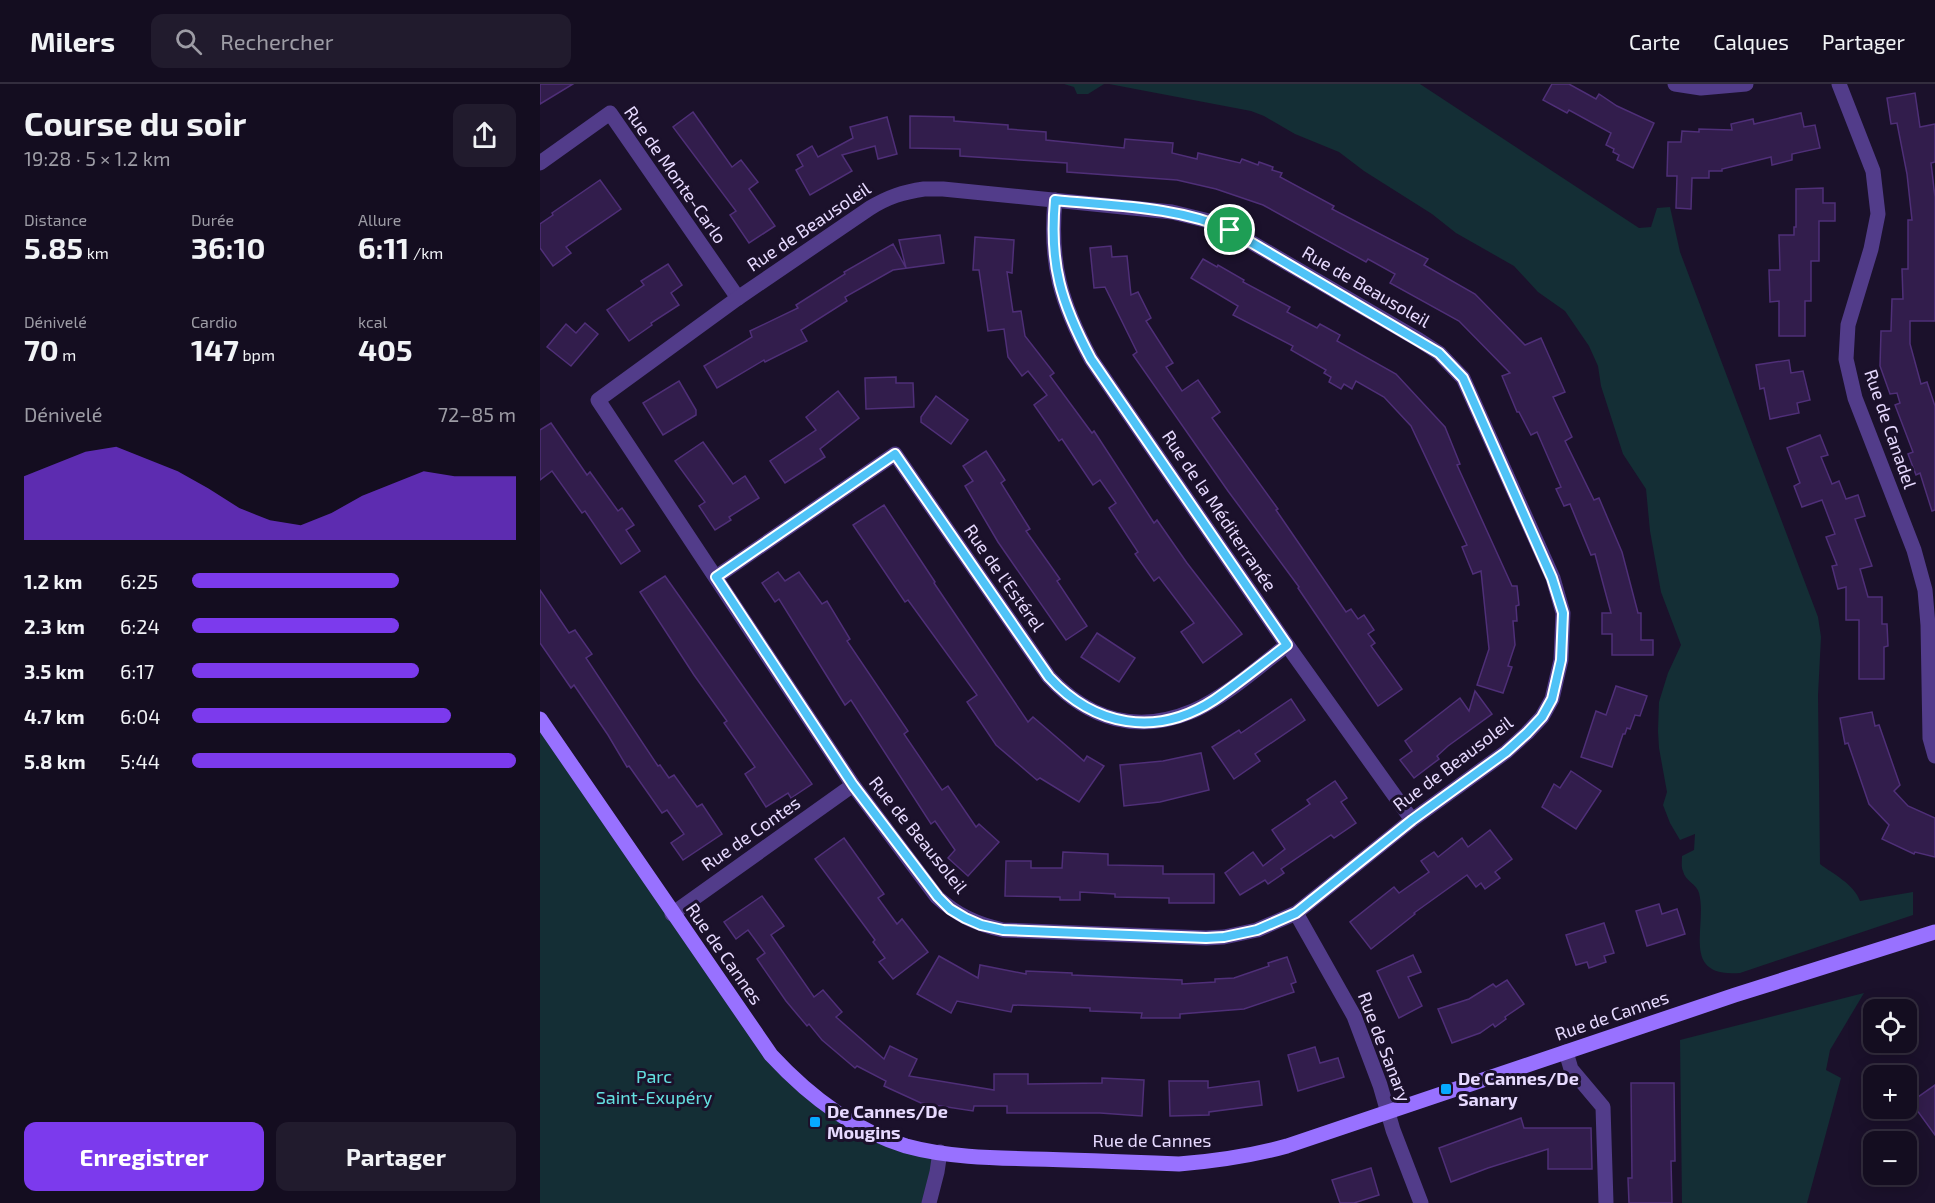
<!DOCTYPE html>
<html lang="fr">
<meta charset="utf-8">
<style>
body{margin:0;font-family:"Exo 2",sans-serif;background:#211b2d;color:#f1f3f6;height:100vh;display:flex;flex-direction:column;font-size:22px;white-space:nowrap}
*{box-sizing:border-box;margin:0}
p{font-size:20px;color:#9d9ca5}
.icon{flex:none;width:33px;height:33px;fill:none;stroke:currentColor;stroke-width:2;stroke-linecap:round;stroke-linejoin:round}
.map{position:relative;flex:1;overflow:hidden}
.drawer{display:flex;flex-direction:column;background:#140d20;width:540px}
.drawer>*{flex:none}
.buttons{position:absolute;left:1323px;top:915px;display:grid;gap:12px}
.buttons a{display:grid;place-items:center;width:54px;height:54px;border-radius:12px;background:#140d20;box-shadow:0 3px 15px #0003,0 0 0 2px #332d3e;font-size:30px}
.pin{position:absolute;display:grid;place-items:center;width:51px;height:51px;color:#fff;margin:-26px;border:3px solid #fff;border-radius:50%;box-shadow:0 2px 6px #0007}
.round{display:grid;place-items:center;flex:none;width:63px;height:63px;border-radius:12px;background:#211b2d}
.summary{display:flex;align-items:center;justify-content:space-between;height:102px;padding:0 24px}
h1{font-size:33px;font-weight:700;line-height:45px}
.metrics{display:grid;grid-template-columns:repeat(3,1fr);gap:9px;height:102px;padding:6px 24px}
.metrics div{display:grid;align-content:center}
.metrics b{font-size:30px;font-weight:700}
.metrics small{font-size:16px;font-weight:400}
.metrics p{font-size:16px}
.chart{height:168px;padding:12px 24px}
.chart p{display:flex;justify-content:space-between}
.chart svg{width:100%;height:108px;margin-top:6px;fill:#7c3aed;opacity:.7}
.primary-button{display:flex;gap:12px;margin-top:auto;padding:12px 24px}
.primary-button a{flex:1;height:69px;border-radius:12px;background:#7c3aed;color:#fff;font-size:24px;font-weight:700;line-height:69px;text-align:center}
.primary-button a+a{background:#211b2d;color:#f1f3f6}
ul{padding:0 24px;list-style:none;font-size:20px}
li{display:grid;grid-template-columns:96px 72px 1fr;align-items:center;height:45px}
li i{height:15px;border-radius:8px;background:#7c3aed}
header{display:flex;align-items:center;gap:36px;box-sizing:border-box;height:84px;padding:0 30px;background:#140d20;border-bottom:2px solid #332d3e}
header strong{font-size:28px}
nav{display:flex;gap:33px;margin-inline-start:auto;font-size:21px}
.search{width:420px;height:54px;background:#211b2d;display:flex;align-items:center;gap:15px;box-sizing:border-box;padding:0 21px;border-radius:12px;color:#9d9ca5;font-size:22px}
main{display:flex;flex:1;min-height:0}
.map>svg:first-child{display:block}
.green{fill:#142e35}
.building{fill:#321d4c;stroke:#4f2f78;stroke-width:1.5}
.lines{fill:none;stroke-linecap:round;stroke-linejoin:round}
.street{stroke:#523c8a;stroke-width:15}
.secondary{stroke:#9871ff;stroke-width:15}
.route-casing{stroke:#fff;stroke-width:12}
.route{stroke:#4fc3f7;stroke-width:8}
.poi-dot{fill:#06a9ff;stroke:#1b112b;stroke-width:2}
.labels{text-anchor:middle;stroke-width:6;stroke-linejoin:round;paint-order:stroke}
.street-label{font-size:18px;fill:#e7daff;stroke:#1b112b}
.park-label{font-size:18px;fill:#64e1e1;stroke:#1b112b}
.poi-label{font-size:18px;font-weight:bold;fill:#e7daff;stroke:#1b112b;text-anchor:start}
</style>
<header>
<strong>Milers</strong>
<div class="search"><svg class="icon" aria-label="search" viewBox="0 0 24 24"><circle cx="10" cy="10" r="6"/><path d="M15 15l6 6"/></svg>Rechercher</div>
<nav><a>Carte</a><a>Calques</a><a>Partager</a></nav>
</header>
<main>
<section class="drawer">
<div class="summary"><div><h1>Course du soir</h1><p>19:28 · 5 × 1.2 km</p></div><a class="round"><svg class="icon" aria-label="share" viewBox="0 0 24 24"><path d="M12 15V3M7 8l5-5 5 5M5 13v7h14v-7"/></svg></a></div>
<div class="metrics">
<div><p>Distance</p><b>5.85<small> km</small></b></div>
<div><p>Durée</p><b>36:10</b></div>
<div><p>Allure</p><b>6:11<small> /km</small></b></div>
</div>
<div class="metrics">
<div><p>Dénivelé</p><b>70<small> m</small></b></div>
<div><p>Cardio</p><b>147<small> bpm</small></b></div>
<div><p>kcal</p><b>405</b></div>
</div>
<div class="chart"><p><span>Dénivelé</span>72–85 m</p>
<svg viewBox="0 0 160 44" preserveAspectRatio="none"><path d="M0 44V18L10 13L20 8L30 6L40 11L50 16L60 23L70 31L80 36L90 38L100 33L110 26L120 21L130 16L140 18L150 18L160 18V44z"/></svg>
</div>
<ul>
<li><b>1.2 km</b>6:25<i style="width:64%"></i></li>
<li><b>2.3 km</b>6:24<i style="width:64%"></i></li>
<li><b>3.5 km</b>6:17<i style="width:70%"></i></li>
<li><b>4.7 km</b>6:04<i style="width:80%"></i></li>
<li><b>5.8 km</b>5:44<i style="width:100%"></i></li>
</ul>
<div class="primary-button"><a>Enregistrer</a><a>Partager</a></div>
</section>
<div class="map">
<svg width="1395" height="1119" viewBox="0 0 1395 1119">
<rect width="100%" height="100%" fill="#1b112b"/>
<g class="green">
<polygon points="524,0 564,0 548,10 537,10 534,3"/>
<path d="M569,0H880L1099,144L1111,143L1117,124L1130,123L1140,168L1278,533L1281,553L1278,611L1280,780C1293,790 1314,800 1320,817L1373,808V831L1200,889C1139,894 1168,842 1159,809C1157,800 1145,797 1143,787C1141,783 1142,777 1142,772L1154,766L1155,750L1140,756L1130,739L1123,721L1127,708L1119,664L1118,647L1119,618L1128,589L1141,561L1121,508L1110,447L1106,405L1083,370L1061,302L1058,282L1049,262L1025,227L998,208L974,182L916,149L892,130L824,87L799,68L755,50L724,32L711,27Z"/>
<polygon points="0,641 215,949 305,1033 400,1068 389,1119 0,1119"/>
<polygon points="1324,909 1290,966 1286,986 1301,994 1267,1119 1142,1119 1140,956"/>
</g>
<g class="building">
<polygon points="0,0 33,0 0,20"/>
<polygon points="1012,0 1029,0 1056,15 1059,10 1077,22 1114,39 1093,84 1077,76 1079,71 1073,68 1074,65 1066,61 1071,49 1029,26 1027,29 1003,16"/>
<polygon points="1375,9 1380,43 1395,40 1395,78 1391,79 1395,113 1395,237 1370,237 1370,260 1381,300 1387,298 1395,322 1395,426 1392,427 1380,389 1376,391 1368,370 1373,368 1355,321 1360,319 1357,309 1350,310 1340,282 1341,247 1351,247 1352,215 1363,215 1362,185 1368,185 1368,136 1372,136 1367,90 1357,39 1351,40 1347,14"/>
<polygon points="153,28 192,83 201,76 218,98 209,105 235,142 209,159 190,131 196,127 133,43"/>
<polygon points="1261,29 1264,43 1275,41 1280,64 1252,70 1252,76 1232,81 1231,73 1182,85 1182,87 1169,87 1169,94 1152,94 1151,125 1136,124 1137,92 1127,92 1128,58 1141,58 1142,47 1159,48 1159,45 1192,46 1191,40 1213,35 1214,40"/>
<polygon points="370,32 414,33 414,37 468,41 468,45 506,48 506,56 584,64 585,55 633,59 632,69 657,75 658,69 700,79 702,75 718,81 719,78 733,83 732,86 742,89 740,93 794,122 792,125 888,175 884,181 935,210 985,261 1001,254 1025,308 1013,313 1032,353 1025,357 1054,416 1059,414 1082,468 1098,529 1101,529 1101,556 1113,556 1113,571 1072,571 1072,550 1062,550 1062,529 1071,529 1055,470 1051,471 1030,420 1024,422 1016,405 1021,403 997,348 991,351 979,328 977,328 962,292 970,289 919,237 850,199 855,190 828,175 826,178 723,121 676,105 637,96 527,88 527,79 420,72 420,65 370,64"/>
<polygon points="347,33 357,70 338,75 335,62 302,71 312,87 270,111 256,86 263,82 257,71 272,62 278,73 313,54 310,43"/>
<polygon points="60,96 81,125 26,163 31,169 13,182 0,164 0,140 13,131 12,129"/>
<polygon points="1283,104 1283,119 1295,119 1295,137 1279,137 1279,177 1271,177 1271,217 1265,217 1265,252 1239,252 1239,217 1230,218 1229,186 1240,186 1239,151 1254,151 1254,143 1256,143 1256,105"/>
<polygon points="400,151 404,179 353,186 305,213 307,217 261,246 267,257 225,278 224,276 177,304 164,282 212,253 210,247 258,224 256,221 305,190 304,188 353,160 366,184 359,156"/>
<polygon points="435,153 474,156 472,189 467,188 473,228 481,227 485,252 514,289 510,292 552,349 554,347 614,439 617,436 647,479 702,550 663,579 641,548 654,539 619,493 614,497 595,470 598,468 569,424 576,419 560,396 553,401 522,355 519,357 494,321 507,311 488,287 482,292 468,273 464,245 448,247 439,186 433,186"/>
<polygon points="571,162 572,173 587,172 591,211 598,208 611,234 606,237 633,279 626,283 642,307 658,296 680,328 672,334 738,425 736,426 806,528 811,525 818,535 824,531 834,546 828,550 835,559 831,562 862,605 838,622 758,504 759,503 688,407 593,271 597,268 565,203 554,204 550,164"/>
<polygon points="663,175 677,183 678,181 704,196 703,198 750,223 747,228 777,244 780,240 800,251 797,257 856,290 905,343 920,380 917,381 972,502 977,502 979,521 976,522 977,537 973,537 975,561 968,582 972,583 963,609 937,601 949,565 941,487 933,490 922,463 927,461 871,342 844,313 816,297 812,305 804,300 801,305 789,298 791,293 784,289 786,286 751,266 753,262 693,231 698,222 651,194"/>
<polygon points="128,180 142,201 131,209 139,221 111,239 112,241 89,257 67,226 104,201 101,197"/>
<polygon points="45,239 58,250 31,282 7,263 26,240 36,249"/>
<polygon points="1249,276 1251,289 1263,287 1270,316 1257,319 1259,329 1230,335 1224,304 1220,305 1216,281"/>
<polygon points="356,293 356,299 373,299 374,323 326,325 325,294"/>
<polygon points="139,297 156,326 156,331 123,351 103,319"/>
<polygon points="298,307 319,334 280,365 285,373 245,399 230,377 276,346 266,333"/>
<polygon points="396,312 428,336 411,360 381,338 381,333"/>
<polygon points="11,339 47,391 50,388 78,427 82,424 94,441 86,446 100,467 81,480 45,427 42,429 12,387 0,396 0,346"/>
<polygon points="1280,351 1288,371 1281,373 1292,400 1299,397 1306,415 1318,411 1325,432 1315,435 1332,482 1320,485 1328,513 1342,513 1342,540 1347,540 1348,562 1344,563 1344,595 1319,595 1319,536 1306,536 1306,503 1298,505 1292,482 1297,481 1286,453 1295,450 1282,416 1262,423 1254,402 1260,399 1247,364"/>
<polygon points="163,358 193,400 205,392 219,414 189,433 191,436 175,446 159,422 165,418 135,377"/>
<polygon points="446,367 465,396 461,399 490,445 486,447 520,495 517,497 547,542 526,556 458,458 425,402 433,397 423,382"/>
<polygon points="344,421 395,498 394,499 488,638 493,633 544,677 547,672 564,682 539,718 500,694 497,696 456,661 427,618 437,611 368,516 365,518 313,441"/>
<polygon points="238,488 245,497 259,488 282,520 287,517 310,555 307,557 368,647 364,650 402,706 408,702 436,743 439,740 459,758 428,792 408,774 415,766 395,737 391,740 311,616 305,621 239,515 235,518 222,499"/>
<polygon points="125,492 272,700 251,714 248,709 226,723 205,690 215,683 184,639 187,637 154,591 100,508"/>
<polygon points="0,506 29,549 35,546 52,570 46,574 118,682 120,681 129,694 134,691 157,723 162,720 182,750 143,776 131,759 144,750 127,726 122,729 89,682 87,683 68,651 34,601 31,604 0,559"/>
<polygon points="557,549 595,574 579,598 541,573"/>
<polygon points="1076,602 1107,612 1100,632 1095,631 1090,645 1087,644 1085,650 1083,650 1072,683 1041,673 1056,627 1066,631"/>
<polygon points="935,607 952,630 908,662 897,672 899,675 874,694 860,676 872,667 865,657 920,614 929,627"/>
<polygon points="751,615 765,636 715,670 720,677 694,695 672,663 699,646 701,649"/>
<polygon points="1332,628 1335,642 1339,641 1360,701 1354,707 1368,722 1395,734 1395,773 1375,768 1374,770 1342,755 1349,741 1329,720 1308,659 1305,660 1300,634"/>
<polygon points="661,669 669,706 620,718 584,722 580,681 623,677"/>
<polygon points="1031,687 1061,707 1036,745 1002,723 1014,700 1020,704"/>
<polygon points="795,697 807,714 801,718 816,739 794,754 791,751 741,785 744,789 728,800 725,796 700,811 685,789 713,768 723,782 745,765 732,746 770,720 767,716"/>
<polygon points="950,746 972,775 955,788 960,794 945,805 941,799 936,803 927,791 874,829 875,830 831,865 810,838 854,803 859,809 889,788 881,777 894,768 898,773 922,754 928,763"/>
<polygon points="304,754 344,810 338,814 357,840 362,835 388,868 353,895 339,878 345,874 333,858 335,856 275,775"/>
<polygon points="523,768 568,770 568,781 623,782 623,790 674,790 674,819 629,819 629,814 575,813 575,810 540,808 540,816 520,816 520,813 465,812 466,777 491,777 491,784 522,784"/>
<polygon points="222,812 244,842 231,851 274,913 283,906 302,928 296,933 344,975 350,962 377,975 369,992 454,1006 454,990 488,990 488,1000 562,999 562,994 604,996 602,1032 560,1029 467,1029 467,1022 434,1022 433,1027 381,1019 344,1002 346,997 317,982 315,984 282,956 269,940 267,942 246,917 217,875 225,869 208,846 196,855 184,838"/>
<polygon points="1119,820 1122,830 1137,825 1145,850 1107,862 1096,827"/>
<polygon points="1064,839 1074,869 1064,872 1066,878 1049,884 1047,878 1036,881 1026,851"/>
<polygon points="873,871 881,888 868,893 882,922 859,934 837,887"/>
<polygon points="399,872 438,894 440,881 486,890 486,887 532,889 532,891 642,896 642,900 675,898 675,895 694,894 729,882 728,879 747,873 756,898 751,900 754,908 704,925 640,930 640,934 601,934 602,929 550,927 550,924 473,921 471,928 417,917 411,929 377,910"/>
<polygon points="967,896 984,920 965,933 966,935 955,943 953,940 940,949 912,959 898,925 929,915 953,900 956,903"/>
<polygon points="775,963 780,979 798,974 804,993 758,1007 748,971"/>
<polygon points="629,997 668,997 668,1004 719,997 722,1021 669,1028 669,1031 630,1032"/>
<polygon points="1091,999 1134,999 1135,1077 1131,1077 1132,1119 1089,1119 1088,1094 1092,1094"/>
<polygon points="1395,1001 1395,1051 1371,1018"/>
<polygon points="981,1034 984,1044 1051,1044 1052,1085 1008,1085 1008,1065 948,1084 911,1098 899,1064"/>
<polygon points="831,1084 839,1111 814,1119 800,1119 792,1096"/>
</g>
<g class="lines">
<g class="street">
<polyline points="1135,0 1161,4 1206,0"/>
<polyline points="1299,0 1333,87 1338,130 1331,165 1308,241 1306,275 1315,314 1374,466 1385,506 1388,541 1390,654 1395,672"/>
<polyline points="0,79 70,29 198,214"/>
<path d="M384,105H403L632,128L673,138L690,146L879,256L899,269L923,294L1013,494L1023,529L1021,576L1012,615L1002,633L987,649L966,668L872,736L756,829L717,846L684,853L666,854L463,846C436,840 417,831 397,813L313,701L58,316L198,214L330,124C348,113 363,108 384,105Z"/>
<path d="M515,116C509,180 521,219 551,275L747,561L872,736"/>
<path d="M176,493L355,370L509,593C549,636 598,650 653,627C684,614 720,582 747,561"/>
<polyline points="756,829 814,932 840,1001 853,1046 881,1119"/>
<polyline points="132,830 313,701"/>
<polyline points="1026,968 1031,985 1063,1023 1066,1119"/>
<polyline points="389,1119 397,1088 400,1068"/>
</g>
<path class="secondary" d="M0,635L231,971C268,1011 313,1046 366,1062C406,1073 451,1074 493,1075C541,1076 590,1078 639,1080C676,1077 711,1072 747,1062L1195,911L1395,848"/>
</g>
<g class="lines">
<g class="route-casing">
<path id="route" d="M515,116C573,122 636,122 690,146L899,269L923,294L1012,494L1023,529L1021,576L1012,615L1002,633L987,649L966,668L872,736L756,829L717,846L684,853L666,854L463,846L441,841L425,834L410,825L398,813L313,701L176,493L355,370L509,593C554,642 616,654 674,616C699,599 723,579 747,561L551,275C521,219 509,180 515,116Z"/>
</g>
<use href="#route" class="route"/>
</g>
<g class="poi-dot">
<rect x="900" y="999" width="12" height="12" rx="3"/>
<rect x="269" y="1032" width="12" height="12" rx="3"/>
</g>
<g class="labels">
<g class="street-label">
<text transform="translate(135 91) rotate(55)" y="6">Rue de Monte-Carlo</text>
<text transform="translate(269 143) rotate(-34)" y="6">Rue de Beausoleil</text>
<text transform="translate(826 203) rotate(30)" y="6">Rue de Beausoleil</text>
<text transform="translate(1350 345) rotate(71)" y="6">Rue de Canadel</text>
<text transform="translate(679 427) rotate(56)" y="6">Rue de la Méditerranée</text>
<text transform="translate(464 494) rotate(55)" y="6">Rue de l'Estérel</text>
<text transform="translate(913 680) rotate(-37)" y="6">Rue de Beausoleil</text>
<text transform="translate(211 750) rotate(-35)" y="6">Rue de Contes</text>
<text transform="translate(378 751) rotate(51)" y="6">Rue de Beausoleil</text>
<text transform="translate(184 870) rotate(55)" y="6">Rue de Cannes</text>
<text transform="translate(1072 932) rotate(-19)" y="6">Rue de Cannes</text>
<text transform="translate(844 963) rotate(69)" y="6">Rue de Sanary</text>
<text x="612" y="1063">Rue de Cannes</text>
</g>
<g class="park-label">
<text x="114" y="999">Parc<tspan x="114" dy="21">Saint-Exupéry</tspan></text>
</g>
<g class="poi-label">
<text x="918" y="1001">De Cannes/De<tspan x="918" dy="21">Sanary</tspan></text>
<text x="287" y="1034">De Cannes/De<tspan x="287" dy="21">Mougins</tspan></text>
</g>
</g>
</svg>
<div class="buttons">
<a><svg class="icon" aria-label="locate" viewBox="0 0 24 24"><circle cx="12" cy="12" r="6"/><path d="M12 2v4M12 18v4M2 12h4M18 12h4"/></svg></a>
<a>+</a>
<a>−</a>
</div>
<div class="pin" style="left:690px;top:146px;background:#1e9e55"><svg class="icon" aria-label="arrive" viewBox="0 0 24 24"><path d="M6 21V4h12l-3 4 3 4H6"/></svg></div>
</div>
</main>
